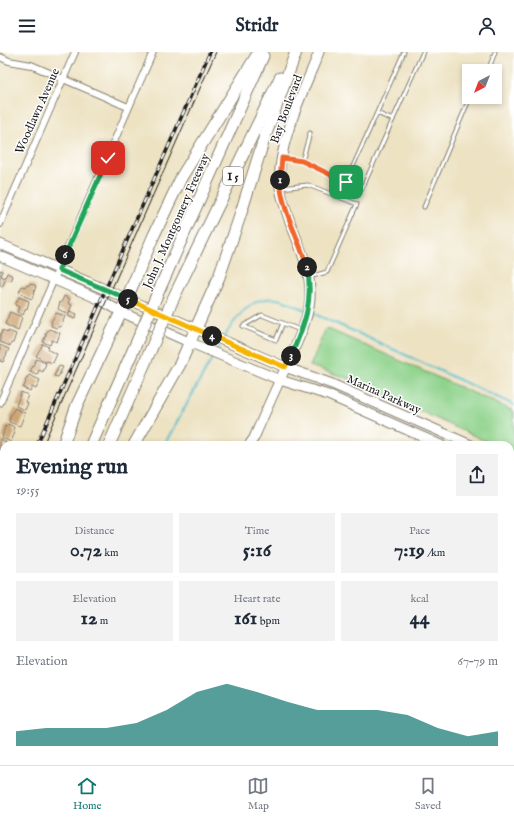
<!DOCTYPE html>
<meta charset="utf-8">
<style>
body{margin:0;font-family:"IM FELL English",serif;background:#f2f2f3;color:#1f2937;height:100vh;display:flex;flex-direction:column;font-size:15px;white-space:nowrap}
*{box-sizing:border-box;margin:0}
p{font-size:13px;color:#747a83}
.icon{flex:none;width:22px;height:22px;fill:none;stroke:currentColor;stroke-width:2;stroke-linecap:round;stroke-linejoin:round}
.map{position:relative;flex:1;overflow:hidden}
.drawer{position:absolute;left:0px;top:389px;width:514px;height:324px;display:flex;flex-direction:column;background:#fff;border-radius:12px 12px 0 0;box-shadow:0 2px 6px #0003}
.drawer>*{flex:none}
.needle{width:26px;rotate:222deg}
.controls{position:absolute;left:462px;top:12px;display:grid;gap:8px}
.controls a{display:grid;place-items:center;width:40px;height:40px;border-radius:0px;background:#fff;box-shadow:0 2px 6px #0003;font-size:20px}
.pin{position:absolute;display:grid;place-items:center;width:34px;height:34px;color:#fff;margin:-17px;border-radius:8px;box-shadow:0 2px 6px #0006}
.km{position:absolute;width:20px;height:20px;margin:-10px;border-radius:50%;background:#222;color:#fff;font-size:11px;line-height:20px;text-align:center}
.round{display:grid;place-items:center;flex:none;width:42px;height:42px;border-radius:0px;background:#f2f2f3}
.headline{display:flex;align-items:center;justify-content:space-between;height:68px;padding:0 16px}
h1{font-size:22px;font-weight:700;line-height:30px}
.metrics{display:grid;grid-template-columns:repeat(3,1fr);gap:6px;height:68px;padding:4px 16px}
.metrics div{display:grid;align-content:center;border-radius:0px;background:#f2f2f3;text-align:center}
.metrics b{font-size:20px;font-weight:700}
.metrics small{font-size:11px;font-weight:400}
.metrics p{font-size:11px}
.chart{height:112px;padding:8px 16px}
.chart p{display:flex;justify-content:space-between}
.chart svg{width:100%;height:72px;margin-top:4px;fill:#0f766e;opacity:.7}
header{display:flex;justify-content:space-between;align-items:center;height:52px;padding:0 16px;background:#fff;font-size:18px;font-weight:700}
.menu{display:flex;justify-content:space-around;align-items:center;height:56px;border-top:1px solid #e0e1e3;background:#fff;font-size:11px;color:#747a83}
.menu a{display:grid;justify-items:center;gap:2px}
.menu .selected{color:#0f766e}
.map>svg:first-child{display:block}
.green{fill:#90d38c;stroke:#567854}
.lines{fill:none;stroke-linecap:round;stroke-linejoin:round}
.stream{stroke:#52becd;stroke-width:2}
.building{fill:#cca474}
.lane-casing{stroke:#847f6f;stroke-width:5}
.street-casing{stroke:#847f6f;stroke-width:8}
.secondary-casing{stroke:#847f6f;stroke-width:11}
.highway-casing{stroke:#847f6f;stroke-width:13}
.lane{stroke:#fff;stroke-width:3}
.street{stroke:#fff;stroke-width:6}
.secondary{stroke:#fff;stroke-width:9}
.highway{stroke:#fff;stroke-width:11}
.tram{stroke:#1c1c1c;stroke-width:1}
.rail-casing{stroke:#1c1c1c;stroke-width:3.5}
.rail{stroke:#fff;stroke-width:2;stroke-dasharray:6;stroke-linecap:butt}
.highway-bridge-casing{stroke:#847f6f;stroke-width:13;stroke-linecap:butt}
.highway-bridge{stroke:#fff;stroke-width:11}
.split-1-casing{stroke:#fff;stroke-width:8}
.split-2-casing{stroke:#fff;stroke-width:8}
.split-3-casing{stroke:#fff;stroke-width:8}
.split-4-casing{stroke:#fff;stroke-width:8}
.split-5-casing{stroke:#fff;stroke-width:8}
.split-6-casing{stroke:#fff;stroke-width:8}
.split-7-casing{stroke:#fff;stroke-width:8}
.split-1{stroke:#f0652b;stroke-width:5}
.split-2{stroke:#f0652b;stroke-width:5}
.split-3{stroke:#22a559;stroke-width:5}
.split-4{stroke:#f5b400;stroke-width:5}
.split-5{stroke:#f5b400;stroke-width:5}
.split-6{stroke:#22a559;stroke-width:5}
.split-7{stroke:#22a559;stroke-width:5}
.labels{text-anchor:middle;stroke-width:3;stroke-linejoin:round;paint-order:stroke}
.shield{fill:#fff;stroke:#606060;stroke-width:1}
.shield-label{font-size:11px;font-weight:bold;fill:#1c1c1c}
.street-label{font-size:12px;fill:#1c1c1c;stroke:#fff}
</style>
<header><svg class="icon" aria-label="menu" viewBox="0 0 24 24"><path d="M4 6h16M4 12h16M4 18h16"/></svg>Stridr<svg class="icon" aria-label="person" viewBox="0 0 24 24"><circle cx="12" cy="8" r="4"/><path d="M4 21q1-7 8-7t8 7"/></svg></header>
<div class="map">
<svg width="514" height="713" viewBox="0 0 514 713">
<rect width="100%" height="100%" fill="#fff"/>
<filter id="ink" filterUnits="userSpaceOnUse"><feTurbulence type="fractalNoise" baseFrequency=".025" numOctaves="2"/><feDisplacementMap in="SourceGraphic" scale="8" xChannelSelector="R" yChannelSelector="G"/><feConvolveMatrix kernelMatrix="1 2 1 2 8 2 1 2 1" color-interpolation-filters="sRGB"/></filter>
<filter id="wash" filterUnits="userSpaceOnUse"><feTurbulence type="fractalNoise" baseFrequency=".012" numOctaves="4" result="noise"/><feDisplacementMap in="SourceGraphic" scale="16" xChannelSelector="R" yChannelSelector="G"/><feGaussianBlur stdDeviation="0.9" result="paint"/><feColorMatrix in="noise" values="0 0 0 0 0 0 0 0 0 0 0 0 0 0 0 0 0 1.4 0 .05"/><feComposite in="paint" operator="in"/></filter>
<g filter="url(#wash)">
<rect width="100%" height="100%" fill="#ede2c2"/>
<polygon class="green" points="326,276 514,359 514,403 510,401 510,393 494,393 350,327 310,314"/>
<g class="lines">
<g class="stream">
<polyline points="310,260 360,282 514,353"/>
<path d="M224,286C234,267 252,243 277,247C286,248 297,255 306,258"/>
<polyline points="216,300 221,291"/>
<polyline points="164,393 214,303"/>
</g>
</g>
<g id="blocks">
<g class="building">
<polygon points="0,218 3,219 1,224 5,226 7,221 13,224 11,229 6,227 2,235 0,234"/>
<polygon points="30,231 36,234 32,247 24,244 24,243 19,240 22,234 25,235 26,233 28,234"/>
<polygon points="64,244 70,247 68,251 72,253 68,262 58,257 60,250 61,251"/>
<polygon points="19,245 29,249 27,257 26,256 23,263 17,260 19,255 15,253"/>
<polygon points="70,259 77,262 75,267 68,264"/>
<polygon points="10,260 22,265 18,279 5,272"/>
<polygon points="56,261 65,264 61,275 59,274 57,276 51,274 52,271 51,270"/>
<polygon points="49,277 60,281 57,290 52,288 50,293 43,290 46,283 45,283"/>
<polygon points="3,278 8,281 8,279 16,282 13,291 11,291 10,294 0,290 0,282 1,282"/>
<polygon points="43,292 49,295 48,298 57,302 53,311 47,309 46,310 36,304"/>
<polygon points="0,293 9,297 3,310 0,309"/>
<polygon points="36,307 46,311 43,320 39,318 37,323 30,320"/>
<polygon points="59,314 63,315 58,325 54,324"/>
<polygon points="29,323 40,328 36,337 32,335 30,339 23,336 26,330 25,329"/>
<polygon points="21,340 28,343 25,350 28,351 25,358 16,354"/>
<polygon points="15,356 25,361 20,374 9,370 10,366 9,366"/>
<polygon points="8,372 14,375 13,379 15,380 11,390 2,386 5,374 6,375"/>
<polygon points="0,387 6,390 4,393 4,403 0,402"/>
</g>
</g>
</g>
<g filter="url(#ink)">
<use href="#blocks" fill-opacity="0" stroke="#847f6f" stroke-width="1"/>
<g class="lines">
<g class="lane-casing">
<g id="lane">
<polyline points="488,19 495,0"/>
<polyline points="377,61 393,68"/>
<polyline points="282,106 302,109 362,137 423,0"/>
<polyline points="302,109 310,81"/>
<polyline points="346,130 404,0"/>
<polyline points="281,136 308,133 357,152 327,220 309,225"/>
<polyline points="424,155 468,50 472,45"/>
<polyline points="283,271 276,288 243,274 262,263 300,278"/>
<polyline points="14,713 16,709"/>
<polyline points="93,713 95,709"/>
</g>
</g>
<g class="street-casing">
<g id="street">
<polyline points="0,5 9,9 31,13 128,55"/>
<polyline points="0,172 75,0"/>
<polyline points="0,351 153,0"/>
</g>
</g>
<g class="secondary-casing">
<g id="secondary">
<polyline points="0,192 285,315 332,332 471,393"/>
<polyline points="0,204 101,248 121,260 191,291 280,328 328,343 441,393"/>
<path d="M249,393L254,386C264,363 274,340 285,317C295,294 308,271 310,246C312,206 286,174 280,135C275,97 305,36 319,0"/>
<polyline points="510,411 514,413"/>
<polyline points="510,425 514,427"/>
<polyline points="0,711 4,704"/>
</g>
</g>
<g class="highway-casing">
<g id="highway">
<polyline points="156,245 263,4"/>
<polyline points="173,247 280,26"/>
<polyline points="63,393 77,353 121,260 154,183 182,124 259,0"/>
<polyline points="91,393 139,285"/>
<polyline points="109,393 151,297"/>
<polyline points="134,393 180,312 219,225 239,167 264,87 296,0"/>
<polyline points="0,585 4,576"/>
<polyline points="0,641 4,632"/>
</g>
</g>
<use href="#lane" class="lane"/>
<use href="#street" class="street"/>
<use href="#secondary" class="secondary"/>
<use href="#highway" class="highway"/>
<g class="tram">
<polyline points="43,393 216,0"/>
<polyline points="0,491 4,482"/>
</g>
<g class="rail-casing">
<g id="rail">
<polyline points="37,393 210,0"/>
<polyline points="0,478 4,469"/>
</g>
</g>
<use href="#rail" class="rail"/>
<g class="highway-bridge-casing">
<g id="highway-bridge">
<polyline points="139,285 156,245"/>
<polyline points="151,297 173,247"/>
</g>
</g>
<use href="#highway-bridge" class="highway-bridge"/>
</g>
</g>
<g class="lines" filter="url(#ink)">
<g class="split-1-casing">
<polyline id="split-1" points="280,128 282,106 302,109 346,130"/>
</g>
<g class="split-2-casing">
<path id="split-2" d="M280,128C282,159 299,186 307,215"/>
</g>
<g class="split-3-casing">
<path id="split-3" d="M291,304C304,273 314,250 307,215"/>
</g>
<g class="split-4-casing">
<polyline id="split-4" points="212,284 285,315 291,304"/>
</g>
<g class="split-5-casing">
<polyline id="split-5" points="128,247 212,284"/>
</g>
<g class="split-6-casing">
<polyline id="split-6" points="65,203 59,218 128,247"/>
</g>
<g class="split-7-casing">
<polyline id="split-7" points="65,203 108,106"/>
</g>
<use href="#split-1" class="split-1"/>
<use href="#split-2" class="split-2"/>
<use href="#split-3" class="split-3"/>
<use href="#split-4" class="split-4"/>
<use href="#split-5" class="split-5"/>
<use href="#split-6" class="split-6"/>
<use href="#split-7" class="split-7"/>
</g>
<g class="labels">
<rect class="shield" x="223" y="115" width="20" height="18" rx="3"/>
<g class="shield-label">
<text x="233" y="128">I 5</text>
</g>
<g class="street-label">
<text transform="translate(286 57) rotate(-70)" y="4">Bay Boulevard</text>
<text transform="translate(37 59) rotate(-66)" y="4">Woodlawn Avenue</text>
<text transform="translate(176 169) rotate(-66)" y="4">John J. Montgomery Freeway</text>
<text transform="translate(384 342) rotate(24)" y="4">Marina Parkway</text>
</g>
</g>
</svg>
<div class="controls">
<a><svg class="needle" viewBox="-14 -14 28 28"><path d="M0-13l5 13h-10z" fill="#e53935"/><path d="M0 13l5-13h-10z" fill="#747a83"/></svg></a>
</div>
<div class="pin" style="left:346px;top:130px;background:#1e9e55"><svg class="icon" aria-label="arrive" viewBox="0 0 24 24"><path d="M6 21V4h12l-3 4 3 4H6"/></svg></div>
<div class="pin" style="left:108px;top:106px;background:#d93025"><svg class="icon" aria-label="check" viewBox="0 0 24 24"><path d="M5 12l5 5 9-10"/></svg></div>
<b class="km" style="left:280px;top:128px">1</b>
<b class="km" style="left:307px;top:215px">2</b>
<b class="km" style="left:291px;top:304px">3</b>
<b class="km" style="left:212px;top:284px">4</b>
<b class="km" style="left:128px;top:247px">5</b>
<b class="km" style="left:65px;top:203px">6</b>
<section class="drawer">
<div class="headline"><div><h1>Evening run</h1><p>19:55</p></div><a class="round"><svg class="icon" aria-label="share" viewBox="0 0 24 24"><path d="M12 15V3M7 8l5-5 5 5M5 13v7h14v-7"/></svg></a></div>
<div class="metrics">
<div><p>Distance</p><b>0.72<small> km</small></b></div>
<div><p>Time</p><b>5:16</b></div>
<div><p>Pace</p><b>7:19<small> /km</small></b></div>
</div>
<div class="metrics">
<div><p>Elevation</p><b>12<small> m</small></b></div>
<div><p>Heart rate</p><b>161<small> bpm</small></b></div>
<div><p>kcal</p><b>44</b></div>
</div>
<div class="chart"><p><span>Elevation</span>67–79 m</p>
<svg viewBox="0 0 160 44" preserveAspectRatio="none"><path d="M0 44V35L10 33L20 33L30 33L40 30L50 22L60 11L70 6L80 11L90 17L100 22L110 22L120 22L130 25L140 33L150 38L160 35V44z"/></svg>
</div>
</section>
</div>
<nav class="menu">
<a class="selected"><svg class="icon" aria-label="home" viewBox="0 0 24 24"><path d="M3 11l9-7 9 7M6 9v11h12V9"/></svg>Home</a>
<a><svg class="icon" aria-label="map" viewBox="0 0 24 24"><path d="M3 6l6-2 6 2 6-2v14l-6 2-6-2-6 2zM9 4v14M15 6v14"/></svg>Map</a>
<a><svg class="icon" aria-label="saved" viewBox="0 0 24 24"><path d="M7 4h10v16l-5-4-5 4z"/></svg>Saved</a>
</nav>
